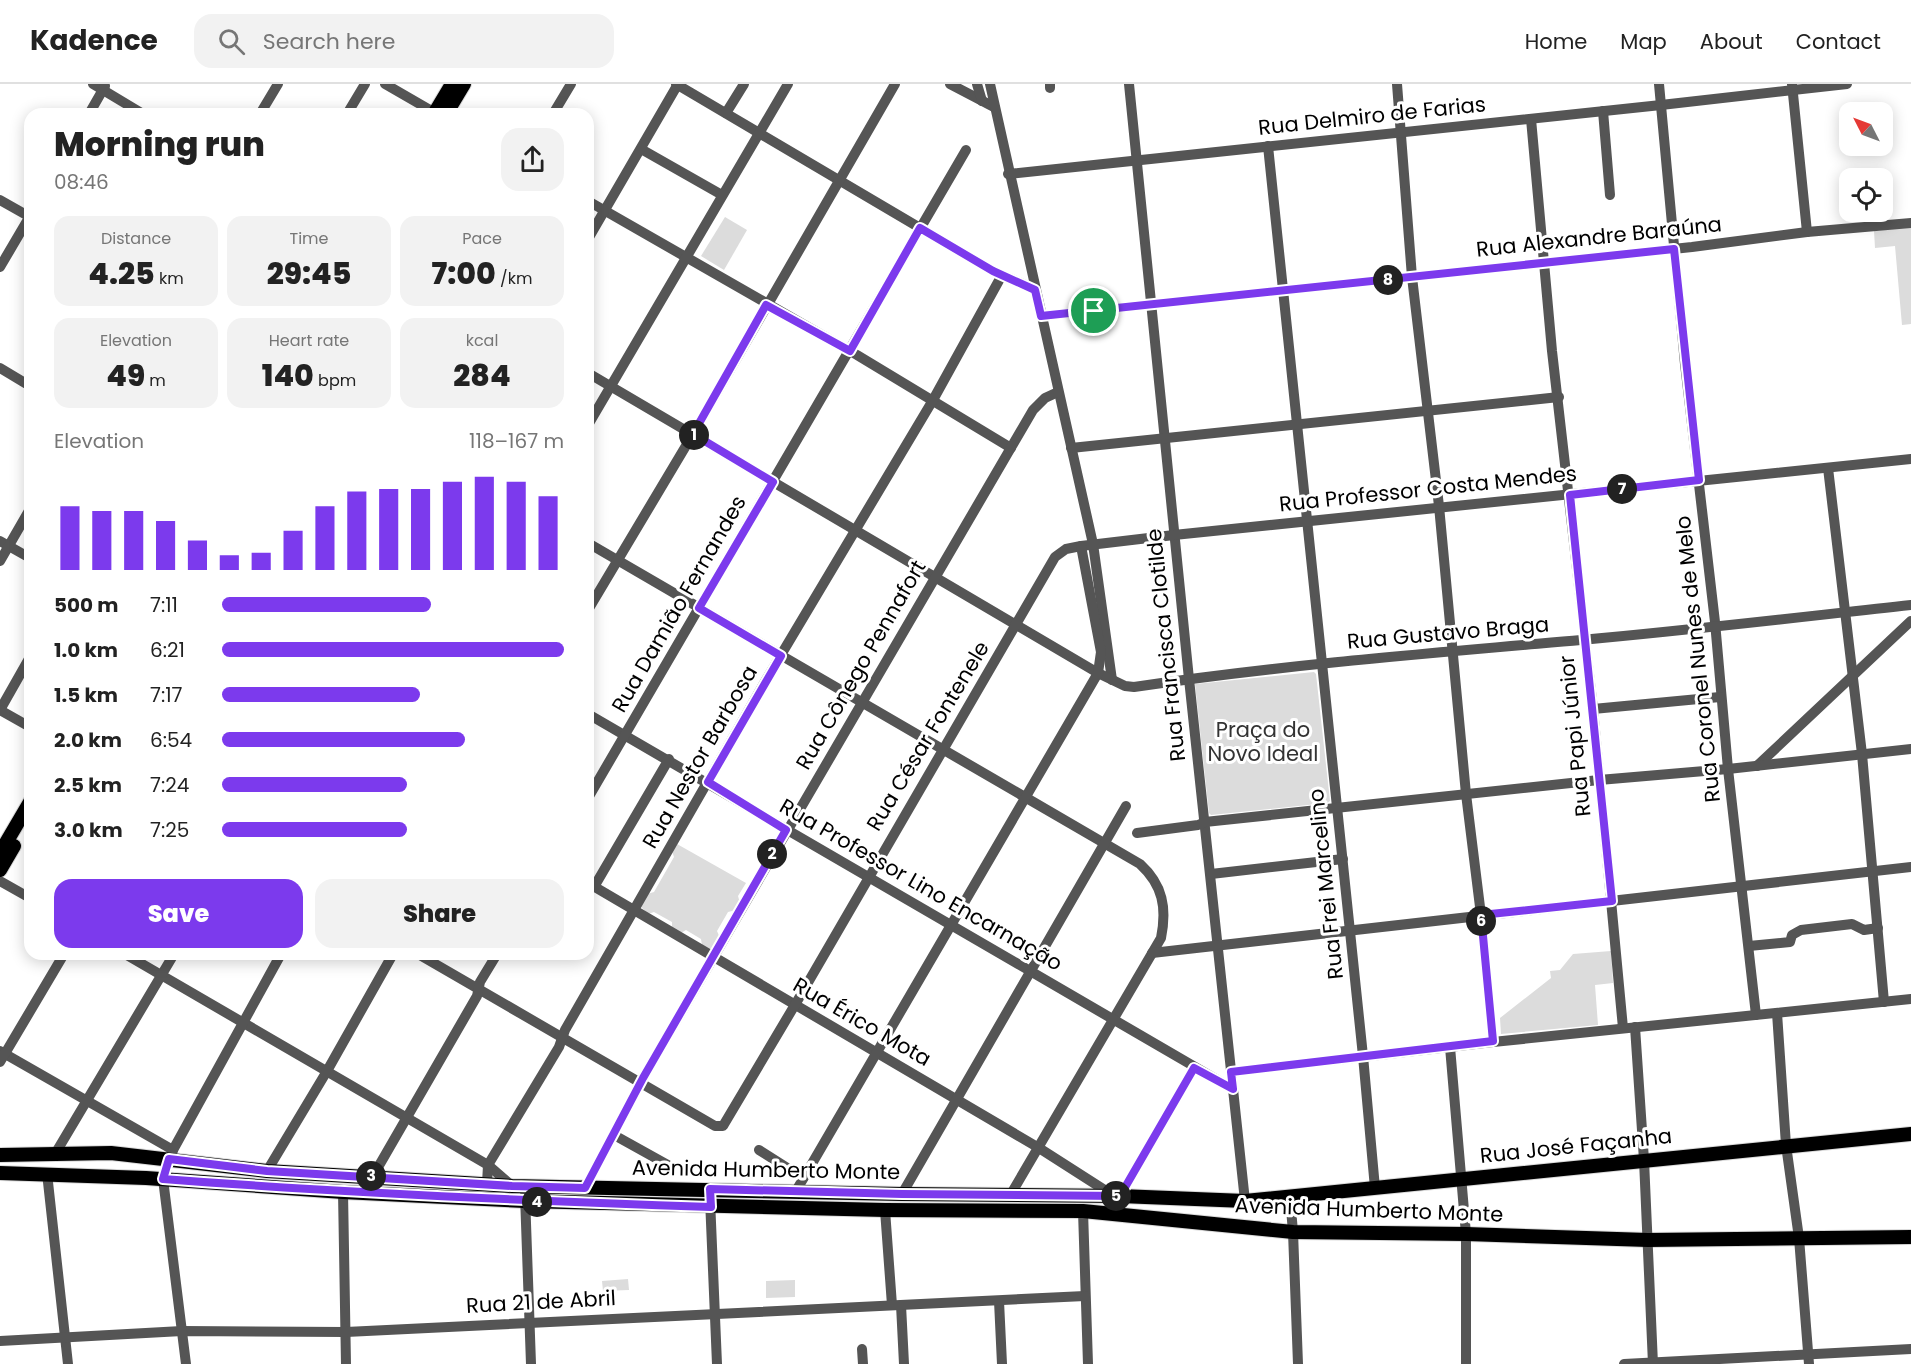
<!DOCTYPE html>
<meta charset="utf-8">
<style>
body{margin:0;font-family:Poppins,sans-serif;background:#f2f2f2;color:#222;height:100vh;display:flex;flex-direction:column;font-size:22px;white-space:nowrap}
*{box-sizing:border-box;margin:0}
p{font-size:20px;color:#767676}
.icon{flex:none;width:33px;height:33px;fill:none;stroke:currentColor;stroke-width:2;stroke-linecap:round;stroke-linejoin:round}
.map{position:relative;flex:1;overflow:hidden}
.sheet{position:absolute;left:24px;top:24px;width:570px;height:852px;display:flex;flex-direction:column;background:#fff;border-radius:18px;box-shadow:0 3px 15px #0003}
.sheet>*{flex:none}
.needle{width:39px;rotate:312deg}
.fabs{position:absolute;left:1839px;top:18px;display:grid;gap:12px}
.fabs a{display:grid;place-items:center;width:54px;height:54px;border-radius:12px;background:#fff;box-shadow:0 3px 15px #0003;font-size:30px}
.pin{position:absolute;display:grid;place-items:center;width:51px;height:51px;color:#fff;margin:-26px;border:3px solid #fff;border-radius:50%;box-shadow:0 2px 6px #0007}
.km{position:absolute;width:30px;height:30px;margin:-15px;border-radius:50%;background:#222;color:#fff;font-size:16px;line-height:30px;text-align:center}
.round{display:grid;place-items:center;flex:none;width:63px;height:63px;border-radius:18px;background:#f2f2f2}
.summary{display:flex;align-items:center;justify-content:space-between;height:102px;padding:0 30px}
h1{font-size:33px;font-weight:800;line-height:45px}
.metrics{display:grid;grid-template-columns:repeat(3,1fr);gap:9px;height:102px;padding:6px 30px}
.metrics div{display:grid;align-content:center;border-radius:15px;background:#f2f2f2;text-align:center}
.metrics b{font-size:30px;font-weight:800}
.metrics small{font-size:16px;font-weight:400}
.metrics p{font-size:16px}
.chart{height:168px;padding:12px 30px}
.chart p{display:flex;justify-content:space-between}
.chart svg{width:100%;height:108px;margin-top:6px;stroke:#7c3aed;stroke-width:6}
.action{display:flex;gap:12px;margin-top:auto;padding:12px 30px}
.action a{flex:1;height:69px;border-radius:18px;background:#7c3aed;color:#fff;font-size:24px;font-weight:800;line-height:69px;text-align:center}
.action a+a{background:#f2f2f2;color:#222}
ul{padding:0 30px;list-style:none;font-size:20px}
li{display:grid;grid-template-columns:96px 72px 1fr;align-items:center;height:45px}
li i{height:15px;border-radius:8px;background:#7c3aed}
header{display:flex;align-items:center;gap:36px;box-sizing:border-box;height:84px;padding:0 30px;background:#fff;border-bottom:2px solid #e0e0e0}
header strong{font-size:28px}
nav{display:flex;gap:33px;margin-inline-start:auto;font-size:21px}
.search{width:420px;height:54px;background:#f2f2f2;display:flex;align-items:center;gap:15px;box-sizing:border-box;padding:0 21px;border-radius:18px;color:#767676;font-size:22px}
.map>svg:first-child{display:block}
.green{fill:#dcdcdc}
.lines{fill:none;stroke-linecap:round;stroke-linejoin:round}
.major-casing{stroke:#dbdbdb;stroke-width:16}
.minor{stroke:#555;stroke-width:10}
.major{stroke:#000;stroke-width:14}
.route-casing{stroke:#fff;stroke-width:12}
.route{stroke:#7c3aed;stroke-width:8}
.labels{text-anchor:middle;stroke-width:6;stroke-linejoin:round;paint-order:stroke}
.street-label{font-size:21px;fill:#000;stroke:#fff}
.park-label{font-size:21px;fill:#333;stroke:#fff}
</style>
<header>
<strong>Kadence</strong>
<div class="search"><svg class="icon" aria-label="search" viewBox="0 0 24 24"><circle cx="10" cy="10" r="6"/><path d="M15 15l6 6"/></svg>Search here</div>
<nav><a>Home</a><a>Map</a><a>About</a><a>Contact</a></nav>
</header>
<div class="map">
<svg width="1911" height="1280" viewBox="0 0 1911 1280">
<rect width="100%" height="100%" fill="#fff"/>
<g class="green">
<polygon points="725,133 747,146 724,186 701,172"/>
<polygon points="1911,143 1911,240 1902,241 1895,162 1875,164 1874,147"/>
<polygon points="1314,588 1316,590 1330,717 1327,719 1211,731 1209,729 1195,600"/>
<polygon points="677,760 746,799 738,812 740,819 736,826 728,828 717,847 720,854 716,862 710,865 702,861 701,855 686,846 681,849 672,844 672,838 654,828 648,830 640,822 647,810 654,808 674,773 672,767"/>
<polygon points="1611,867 1613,899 1595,901 1598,941 1501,950 1500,934 1551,894 1550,887 1560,886 1573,870"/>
<polygon points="628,1195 629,1206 603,1207 602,1197"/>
<polygon points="795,1196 795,1213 766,1214 766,1197"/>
</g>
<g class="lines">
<g class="major-casing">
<g id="major">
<polyline points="434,30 452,0"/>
<polyline points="446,30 464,0"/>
<polyline points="0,769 30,718"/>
<polyline points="0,786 14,762"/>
<polyline points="0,1071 111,1069 267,1087 512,1102 902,1110 1120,1112 1245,1117 1911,1050"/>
<polyline points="0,1089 146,1094 343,1108 525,1117 885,1126 1083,1127 1293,1148 1466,1150 1648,1156 1911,1153"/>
</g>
</g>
<g class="minor">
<polyline points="93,0 143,30"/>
<polyline points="385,0 437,30"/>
<polyline points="676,0 993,187 1035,205"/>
<polyline points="950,0 994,23"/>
<polyline points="977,0 982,17"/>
<polyline points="990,0 1093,460 1112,596"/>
<polyline points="1050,0 1050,4"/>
<polyline points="1129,0 1189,595 1245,1117"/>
<polyline points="1397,0 1412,193 1439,422 1466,710 1481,831 1493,958"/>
<polyline points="1659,0 1685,280 1715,538 1728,685 1756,931"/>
<polyline points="1792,0 1807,148"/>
<polyline points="1603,27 1610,111"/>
<polyline points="726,29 744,0"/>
<polyline points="89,30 105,2"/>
<polyline points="260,30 278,0"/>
<polyline points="347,30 365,0"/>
<polyline points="553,30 571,0"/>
<polyline points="1531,35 1552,267 1593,625 1623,944"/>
<polyline points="1268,62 1363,972 1375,1104"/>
<polyline points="641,65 722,111"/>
<polyline points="1008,90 1661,21 1847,0"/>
<polyline points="0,116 30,133"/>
<polyline points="588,117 857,271 1011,364"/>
<polyline points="588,155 678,0"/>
<polyline points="0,183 30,132"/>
<polyline points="1041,232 1692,163 1807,148 1911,139"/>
<polyline points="0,284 30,302"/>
<path d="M588,289L1098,589L1125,602L1134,603C1282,581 1432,569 1581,556C1691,546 1801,533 1911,521"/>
<polyline points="588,341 788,0"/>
<polyline points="1071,364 1559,313"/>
<polyline points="1828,384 1862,670 1884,918"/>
<polyline points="0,457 30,474"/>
<path d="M588,459L1140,780C1163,801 1167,824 1161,854L1011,1110"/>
<polyline points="0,477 30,425"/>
<polyline points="588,526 693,350 895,0"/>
<polyline points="1593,625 1720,613"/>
<polyline points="0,626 30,573"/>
<polyline points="0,626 30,643"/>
<polyline points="588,630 1233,1005"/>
<polyline points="1757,682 1911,537"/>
<polyline points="588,714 966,66"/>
<polyline points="1137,749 1198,741 1205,738 1599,696 1728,685 1911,665"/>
<polyline points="1211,790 1343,775"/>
<polyline points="0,797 30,814"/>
<polyline points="588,799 1039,1064 1114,1112"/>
<polyline points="594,803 669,675"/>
<polyline points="1749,862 1790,858 1792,851 1801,846 1852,840 1864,846 1878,844"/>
<polyline points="1152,869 1911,783"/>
<polyline points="125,870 488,1081 512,1102"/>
<polyline points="418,870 715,1042 723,1042 799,914 1055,473 1066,465 1081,462 1174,451 1911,375"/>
<polyline points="1777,929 1786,1061 1799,1154 1809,1280"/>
<polyline points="1635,943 1644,1076 1653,1280"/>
<polyline points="1450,963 1466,1150 1466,1280"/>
<polyline points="0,967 173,1066"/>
<polyline points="0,978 64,870"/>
<polyline points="1231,988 1493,958 1911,915"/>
<polyline points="614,1051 668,1081"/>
<polyline points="759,1066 803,1094"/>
<polyline points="55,1070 174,870"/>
<polyline points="267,1087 327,987 393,870"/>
<polyline points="47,1089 68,1280"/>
<polyline points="373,1092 477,912 480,898 497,870"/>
<polyline points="487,1100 488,1081 559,963 565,946 766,596 933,316 1002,191"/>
<polyline points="585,1104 643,994 1033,326 1045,314 1058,308"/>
<polyline points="796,1107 1098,589 1101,568 1081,462"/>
<polyline points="343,1108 346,1280"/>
<polyline points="902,1110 1126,722"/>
<polyline points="525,1111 531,1280"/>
<polyline points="1120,1112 1194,984"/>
<polyline points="1290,1113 1293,1148 1298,1280"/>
<polyline points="710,1115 717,1280"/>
<polyline points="885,1126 892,1221"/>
<polyline points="1083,1127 1088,1280"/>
<polyline points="999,1217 1002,1280"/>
<polyline points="901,1221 904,1280"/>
<polyline points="0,1257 182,1247 346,1248 1085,1212"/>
<polyline points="862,1265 863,1280"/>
<polyline points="186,1280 163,1095 173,1066 281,870"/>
<polyline points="1624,1280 1911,1265"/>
</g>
<use href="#major" class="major"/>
</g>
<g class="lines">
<g class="route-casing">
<path id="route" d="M920,144L993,187L1035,206L1041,232L1674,165L1699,396L1570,411L1612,817L1481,831L1493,957L1231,988L1233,1005L1194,984L1120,1112L902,1110L710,1105L711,1123C528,1117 345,1109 163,1095L169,1075L267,1087L512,1102L585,1104L643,994L786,746L708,698L781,572L699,524L773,398L693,350L766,221L850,267Z"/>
</g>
<use href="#route" class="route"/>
</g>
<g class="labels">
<g class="street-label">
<text transform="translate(1372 32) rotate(-6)" y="7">Rua Delmiro de Farias</text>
<text transform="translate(1599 153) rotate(-6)" y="7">Rua Alexandre Baraúna</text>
<text transform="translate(1428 405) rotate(-6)" y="7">Rua Professor Costa Mendes</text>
<text transform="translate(679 520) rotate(-60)" y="7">Rua Damião Fernandes</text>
<text transform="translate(1448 549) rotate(-5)" y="7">Rua Gustavo Braga</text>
<text transform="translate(1166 561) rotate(-96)" y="7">Rua Francisca Clotilde</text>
<text transform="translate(1698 575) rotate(-96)" y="7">Rua Coronel Nunes de Melo</text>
<text transform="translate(861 581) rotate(-60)" y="7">Rua Cônego Pennafort</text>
<text transform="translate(928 652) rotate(-59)" y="7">Rua César Fontenele</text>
<text transform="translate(1575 652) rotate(-96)" y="7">Rua Papi Júnior</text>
<text transform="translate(700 673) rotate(-60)" y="7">Rua Nestor Barbosa</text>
<text transform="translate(1326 800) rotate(-96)" y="7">Rua Frei Marcelino</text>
<text transform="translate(921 801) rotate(30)" y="7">Rua Professor Lino Encarnação</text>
<text transform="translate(862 938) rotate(30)" y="7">Rua Érico Mota</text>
<text transform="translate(1576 1062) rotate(-6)" y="7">Rua José Façanha</text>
<text transform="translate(766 1086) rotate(1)" y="7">Avenida Humberto Monte</text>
<text transform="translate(1369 1126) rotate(2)" y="7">Avenida Humberto Monte</text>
<text transform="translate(541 1218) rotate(-3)" y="7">Rua 21 de Abril</text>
</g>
<g class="park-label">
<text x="1263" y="653">Praça do<tspan x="1263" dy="24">Novo Ideal</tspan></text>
</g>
</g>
</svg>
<div class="fabs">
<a><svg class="needle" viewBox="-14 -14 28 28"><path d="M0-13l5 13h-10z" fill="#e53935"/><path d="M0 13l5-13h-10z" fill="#767676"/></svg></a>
<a><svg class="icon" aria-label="locate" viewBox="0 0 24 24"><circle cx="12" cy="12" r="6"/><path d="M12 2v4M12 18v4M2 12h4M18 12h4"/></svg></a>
</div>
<div class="pin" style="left:1094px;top:227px;background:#1e9e55"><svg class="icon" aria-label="arrive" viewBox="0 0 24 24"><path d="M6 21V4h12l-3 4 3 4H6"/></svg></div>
<b class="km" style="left:694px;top:351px">1</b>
<b class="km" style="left:772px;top:770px">2</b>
<b class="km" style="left:371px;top:1092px">3</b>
<b class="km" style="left:537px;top:1118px">4</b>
<b class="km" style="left:1116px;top:1112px">5</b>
<b class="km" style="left:1481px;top:837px">6</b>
<b class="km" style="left:1622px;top:405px">7</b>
<b class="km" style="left:1388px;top:196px">8</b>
<section class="sheet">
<div class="summary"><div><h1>Morning run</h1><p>08:46</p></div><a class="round"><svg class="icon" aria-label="share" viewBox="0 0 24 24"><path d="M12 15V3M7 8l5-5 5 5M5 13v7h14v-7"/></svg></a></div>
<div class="metrics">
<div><p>Distance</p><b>4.25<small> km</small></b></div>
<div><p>Time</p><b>29:45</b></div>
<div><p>Pace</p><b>7:00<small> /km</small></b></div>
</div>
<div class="metrics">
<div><p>Elevation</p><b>49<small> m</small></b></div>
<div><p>Heart rate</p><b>140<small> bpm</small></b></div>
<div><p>kcal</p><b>284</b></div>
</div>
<div class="chart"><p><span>Elevation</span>118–167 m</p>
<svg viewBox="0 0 160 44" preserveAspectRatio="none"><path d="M5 44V18M15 44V20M25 44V20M35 44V24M45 44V32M55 44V38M65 44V37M75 44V28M85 44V18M95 44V12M105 44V11M115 44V11M125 44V8M135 44V6M145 44V8M155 44V14"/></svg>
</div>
<ul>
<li><b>500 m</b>7:11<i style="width:61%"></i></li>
<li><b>1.0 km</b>6:21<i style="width:100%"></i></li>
<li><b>1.5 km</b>7:17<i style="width:58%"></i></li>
<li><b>2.0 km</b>6:54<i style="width:71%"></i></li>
<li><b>2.5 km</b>7:24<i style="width:54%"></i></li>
<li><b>3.0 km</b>7:25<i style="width:54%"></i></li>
</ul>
<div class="action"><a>Save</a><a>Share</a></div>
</section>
</div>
